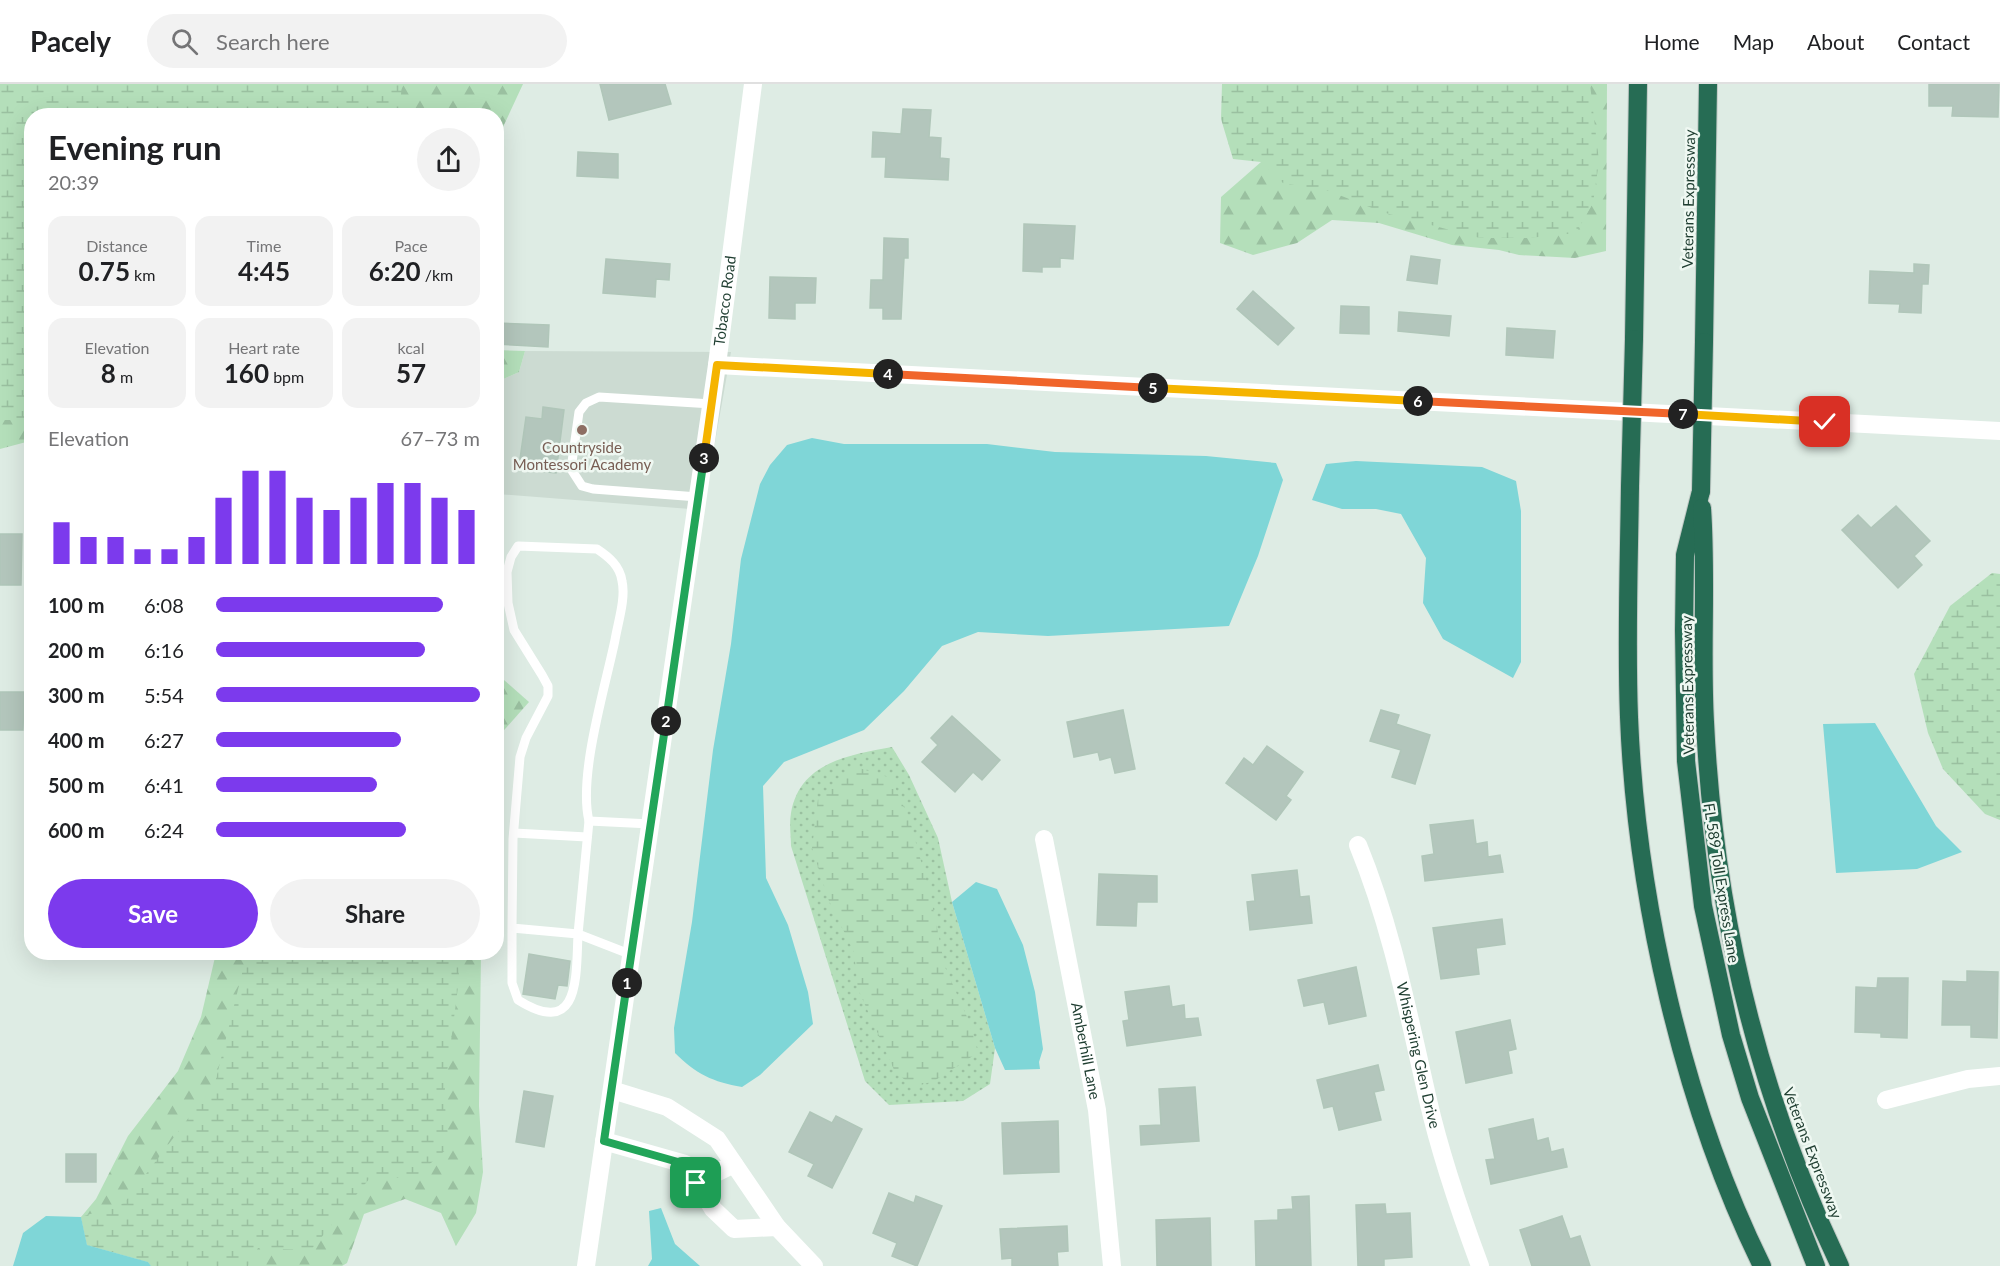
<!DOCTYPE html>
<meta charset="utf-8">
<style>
body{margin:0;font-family:Lato,sans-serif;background:#f2f2f2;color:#202124;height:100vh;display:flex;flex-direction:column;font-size:22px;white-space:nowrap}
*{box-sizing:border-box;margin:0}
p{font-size:20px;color:#757577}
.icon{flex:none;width:33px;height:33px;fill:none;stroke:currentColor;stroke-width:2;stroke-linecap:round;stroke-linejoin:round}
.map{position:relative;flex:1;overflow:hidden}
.sheet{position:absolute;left:24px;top:24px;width:480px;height:852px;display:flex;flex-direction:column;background:#fff;border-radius:24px;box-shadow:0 6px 24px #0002}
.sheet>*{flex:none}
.pin{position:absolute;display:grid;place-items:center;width:51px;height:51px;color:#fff;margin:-26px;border-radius:12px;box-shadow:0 3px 9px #0006}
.km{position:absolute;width:30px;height:30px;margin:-15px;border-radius:50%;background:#222;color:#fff;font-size:16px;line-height:30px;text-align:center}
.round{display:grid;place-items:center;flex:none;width:63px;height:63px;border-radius:32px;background:#f2f2f2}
.headline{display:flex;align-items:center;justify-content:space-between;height:102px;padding:0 24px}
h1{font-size:33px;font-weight:700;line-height:45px}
.metrics{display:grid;grid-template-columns:repeat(3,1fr);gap:9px;height:102px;padding:6px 24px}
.metrics div{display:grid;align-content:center;border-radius:15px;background:#f2f2f2;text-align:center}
.metrics b{font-size:26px;font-weight:700}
.metrics small{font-size:16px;font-weight:400}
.metrics p{font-size:16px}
.chart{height:168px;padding:12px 24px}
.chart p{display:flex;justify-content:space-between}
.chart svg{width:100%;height:108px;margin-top:6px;stroke:#7c3aed;stroke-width:6}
.button{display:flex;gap:12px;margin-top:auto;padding:12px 24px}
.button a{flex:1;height:69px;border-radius:36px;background:#7c3aed;color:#fff;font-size:24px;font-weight:700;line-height:69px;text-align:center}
.button a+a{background:#f2f2f2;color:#202124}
ul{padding:0 24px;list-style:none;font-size:20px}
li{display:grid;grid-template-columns:96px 72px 1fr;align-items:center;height:45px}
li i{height:15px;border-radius:8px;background:#7c3aed}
header{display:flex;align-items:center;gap:36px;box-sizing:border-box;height:84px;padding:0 30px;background:#fff;border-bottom:2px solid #e0e0e0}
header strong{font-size:28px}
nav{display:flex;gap:33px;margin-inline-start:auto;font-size:21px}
.search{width:420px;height:54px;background:#f2f2f2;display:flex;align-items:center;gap:15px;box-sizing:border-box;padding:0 21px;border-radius:33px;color:#757577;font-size:22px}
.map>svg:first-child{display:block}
.built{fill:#ccdbd2}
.green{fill:url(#green-dots)}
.forest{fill:url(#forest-firs)}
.wetland{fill:url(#wetland-marsh)}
.water{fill:#7fd6d7}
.building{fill:#b3c6bc;stroke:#b0c6b9;stroke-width:1.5}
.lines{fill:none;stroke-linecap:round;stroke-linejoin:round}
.motorway-casing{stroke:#c0c9c5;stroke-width:20}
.service{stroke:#fff;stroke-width:9}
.minor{stroke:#fff;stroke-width:18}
.tertiary{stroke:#fff;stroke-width:18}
.motorway{stroke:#266c54;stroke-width:18}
.motorway-bridge-casing{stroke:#c0c9c5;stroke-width:20;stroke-linecap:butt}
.motorway-bridge{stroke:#266c54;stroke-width:18}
.split-1-casing{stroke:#fff;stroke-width:12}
.split-2-casing{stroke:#fff;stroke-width:12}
.split-3-casing{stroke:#fff;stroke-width:12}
.split-4-casing{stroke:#fff;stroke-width:12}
.split-5-casing{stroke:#fff;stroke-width:12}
.split-6-casing{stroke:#fff;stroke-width:12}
.split-7-casing{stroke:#fff;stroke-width:12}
.split-8-casing{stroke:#fff;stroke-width:12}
.split-1{stroke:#22a559;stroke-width:8}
.split-2{stroke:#22a559;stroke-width:8}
.split-3{stroke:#22a559;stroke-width:8}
.split-4{stroke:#f5b400;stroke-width:8}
.split-5{stroke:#f0652b;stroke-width:8}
.split-6{stroke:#f5b400;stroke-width:8}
.split-7{stroke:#f0652b;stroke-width:8}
.split-8{stroke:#f5b400;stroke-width:8}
.education-dot{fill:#8d6e63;stroke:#eff8f2;stroke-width:2}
.labels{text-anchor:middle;stroke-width:5;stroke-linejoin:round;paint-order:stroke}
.street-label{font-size:15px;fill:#1e3d30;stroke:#eff8f2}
.education-label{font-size:15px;fill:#785e54;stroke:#eff8f2}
</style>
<header>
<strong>Pacely</strong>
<div class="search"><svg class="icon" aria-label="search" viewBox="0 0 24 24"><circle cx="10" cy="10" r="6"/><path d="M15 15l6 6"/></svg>Search here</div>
<nav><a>Home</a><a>Map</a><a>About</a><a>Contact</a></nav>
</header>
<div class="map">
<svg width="2000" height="1182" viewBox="0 0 2000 1182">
<defs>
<pattern id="green-dots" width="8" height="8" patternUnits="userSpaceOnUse" patternTransform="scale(1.5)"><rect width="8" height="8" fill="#b4dfba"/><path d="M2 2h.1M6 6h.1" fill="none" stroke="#9ac0a0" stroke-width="1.8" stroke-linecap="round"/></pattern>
<pattern id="forest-firs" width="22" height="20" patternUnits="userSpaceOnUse" patternTransform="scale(1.5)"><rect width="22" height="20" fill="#b4dfba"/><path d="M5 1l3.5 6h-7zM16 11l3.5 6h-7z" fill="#9ac0a0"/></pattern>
<pattern id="wetland-marsh" width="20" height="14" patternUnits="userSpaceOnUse" patternTransform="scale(1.5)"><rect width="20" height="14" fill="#b4dfba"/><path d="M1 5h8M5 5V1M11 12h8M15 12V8" fill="none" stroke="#9ac0a0"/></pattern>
</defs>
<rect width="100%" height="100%" fill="#deece4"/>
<polygon class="built" points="525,267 731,268 703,426 497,410 497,298 519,288"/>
<path class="green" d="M892,663L909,691L938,754L952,818L995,964L990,1000L963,1017L889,1021L865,997L791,762C791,752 789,740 791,729C800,678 849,671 892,663Z"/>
<g class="forest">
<polygon points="0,0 523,0 497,56 496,32 32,32 31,362 30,357 0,365"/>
<polygon points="1298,0 1607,0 1606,167 1575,174 1519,171 1499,166 1452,161 1379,139 1332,136 1297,159 1253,171 1220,159 1221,113 1261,78"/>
<polygon points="497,266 525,267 519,288 497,298"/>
<polygon points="496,589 529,618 497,654 496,654"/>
<polygon points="216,869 481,869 479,1022 483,1088 476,1129 456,1162 441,1129 405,1115 364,1130 347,1179 342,1182 151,1182 148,1178 87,1161 81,1133 96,1115 128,1052 178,987 201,933"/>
</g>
<g class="wetland">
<polygon points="0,0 402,0 399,31 32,32 31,343 13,336 0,336"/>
<polygon points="1222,0 1590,0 1599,77 1593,119 1576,149 1529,154 1480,154 1382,128 1329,107 1283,99 1261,78 1233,75 1221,35"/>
<polygon points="1992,489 2000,490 2000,736 1985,730 1943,685 1928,649 1914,590 1950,522"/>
<polygon points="856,683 891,694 910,737 930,810 945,883 967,933 979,968 934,997 914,1003 895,988 858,905 854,868 829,817 812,764 818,715"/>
<polygon points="247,869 458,869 459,895 444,1012 449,1063 414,1094 370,1094 311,1166 258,1164 248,1182 151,1182 148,1178 87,1161 81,1133 124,1119 215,999"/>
</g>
<g class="water">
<path d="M812,354L844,360H987L1055,368L1206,372L1276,379L1283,396L1258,472L1229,542L1048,552L978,548L942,562L904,607L864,646L784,678L763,702L766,794L788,841L808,908L813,940L760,991L742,1003C713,998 696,990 675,969L674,944L692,838L713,666L731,560L741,475L760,400L770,381L787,361Z"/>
<polygon points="1356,377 1482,383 1516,397 1521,427 1521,578 1513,594 1443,555 1423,519 1426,474 1401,430 1376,425 1342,425 1312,416 1326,380"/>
<polygon points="1875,639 1936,742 1962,768 1917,785 1836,789 1823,640"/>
<polygon points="976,798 997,805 1023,861 1035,908 1043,965 1039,978 1040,985 1005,986 995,964 952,818"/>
<polygon points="661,1124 675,1160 700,1182 648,1182 652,1175 649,1127"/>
<polygon points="46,1132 81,1133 87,1161 148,1178 151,1182 13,1182 23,1149"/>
</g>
<g class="building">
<polygon points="600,0 665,0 671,20 609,36"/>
<polygon points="1929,0 1999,0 1998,33 1952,32 1953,22 1929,22"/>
<polygon points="903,25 931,26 929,53 941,54 940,74 949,75 948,96 885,93 886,73 872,73 873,48 901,50"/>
<polygon points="578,68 618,70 618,94 577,92"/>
<polygon points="1024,140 1075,142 1073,175 1060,174 1060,183 1042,183 1042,188 1023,187"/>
<polygon points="884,154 908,155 908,174 904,174 901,235 883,235 883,224 870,224 871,196 883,196"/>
<polygon points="1411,172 1440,176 1437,200 1407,196"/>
<polygon points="606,175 670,180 669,196 656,195 655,213 603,209"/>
<polygon points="1914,180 1929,181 1928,200 1922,200 1921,229 1899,228 1900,220 1869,219 1870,187 1914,189"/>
<polygon points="770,193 816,194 815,219 795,219 795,235 769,234"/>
<polygon points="1253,207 1294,244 1278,261 1237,225"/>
<polygon points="1341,222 1369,223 1369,250 1340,249"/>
<polygon points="1399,228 1451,232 1449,252 1398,247"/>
<polygon points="496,239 549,241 548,263 496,260"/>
<polygon points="1507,244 1555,247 1553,274 1506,271"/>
<polygon points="543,323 564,326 556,389 529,386 530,376 520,375 526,333 542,335"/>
<polygon points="1896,422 1930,457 1914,472 1922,481 1898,504 1842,446 1858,431 1871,444"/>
<polygon points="0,450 22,450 21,501 0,501"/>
<polygon points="0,608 24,608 23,646 0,646"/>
<polygon points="1123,626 1135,685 1115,689 1111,673 1100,676 1098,668 1074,673 1067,638"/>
<polygon points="1381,626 1399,631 1396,640 1430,651 1415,700 1392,693 1401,666 1370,657"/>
<polygon points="952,632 1000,676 982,696 973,688 955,708 922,678 938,661 931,654"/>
<polygon points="1267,662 1303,688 1286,712 1291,716 1276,736 1226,699 1244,674 1253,681"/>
<polygon points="1473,736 1476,760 1487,758 1488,773 1500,771 1503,788 1425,797 1422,772 1434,770 1430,741"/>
<polygon points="1297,786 1300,813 1309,812 1312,839 1250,846 1247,818 1255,817 1252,791"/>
<polygon points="1099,790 1157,792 1157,818 1137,818 1136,842 1097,841"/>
<polygon points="1502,835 1505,860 1476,864 1479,890 1441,895 1433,844"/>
<polygon points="529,870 570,877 567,902 558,901 555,915 523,910"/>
<polygon points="1356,883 1366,932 1329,940 1324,918 1304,922 1298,896"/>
<polygon points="1967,887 1998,888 1997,954 1971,953 1971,941 1942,941 1943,897 1967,898"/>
<polygon points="1878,894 1908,894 1907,954 1881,953 1881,949 1855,948 1856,903 1877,904"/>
<polygon points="1169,902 1172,923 1184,921 1185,935 1198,934 1201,951 1127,962 1123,937 1129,936 1125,908"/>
<polygon points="1510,936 1516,965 1508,967 1512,989 1466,999 1456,948"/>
<polygon points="1378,981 1384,1006 1374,1008 1381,1036 1339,1046 1333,1022 1324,1024 1317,996"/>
<polygon points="1195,1003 1199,1057 1141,1061 1140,1042 1161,1041 1159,1005"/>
<polygon points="524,1007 553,1012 544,1063 516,1058"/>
<polygon points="810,1028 832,1039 836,1032 862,1045 832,1104 808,1092 814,1080 789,1068"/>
<polygon points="1533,1035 1537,1057 1548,1054 1551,1068 1563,1065 1567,1083 1491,1100 1486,1076 1495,1075 1489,1045"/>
<polygon points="1058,1037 1059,1088 1004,1090 1002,1039"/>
<rect x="66" y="1070" width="30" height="28"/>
<polygon points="889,1109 914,1119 916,1112 942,1122 917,1182 892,1172 897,1159 873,1149"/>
<polygon points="1309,1112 1311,1182 1256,1182 1255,1137 1278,1136 1278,1126 1293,1125 1292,1113"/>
<polygon points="1385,1120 1386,1130 1410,1129 1412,1173 1384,1175 1384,1182 1358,1182 1356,1121"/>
<polygon points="1562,1132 1570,1155 1580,1152 1590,1182 1532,1182 1520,1146"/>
<polygon points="1210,1134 1211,1182 1157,1182 1156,1136"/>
<polygon points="1067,1142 1068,1167 1057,1168 1058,1182 1012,1182 1012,1174 1002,1175 1000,1145"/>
</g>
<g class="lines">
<g class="motorway-casing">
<g id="motorway">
<polyline points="1634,255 1638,0"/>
<polyline points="1704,258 1708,0"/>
<path d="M1630,402C1629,479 1626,556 1629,633C1636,812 1683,1022 1762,1182"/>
<polyline points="1701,407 1685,471 1684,546 1686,677 1703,822 1731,951 1750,1014 1816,1182"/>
<path d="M1702,424C1707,496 1701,567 1705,638C1714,828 1758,1010 1840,1182"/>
</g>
</g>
<g class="service">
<polyline points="698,413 593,405 582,402 571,385 579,328 586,319 599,313 712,320"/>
<polyline points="514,749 587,753"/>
<path d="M512,844L578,850C576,893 580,955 518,916L512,899V844L513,755L520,673L526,654L548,612V602L542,591L514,546L508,519L507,488L511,473L518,462L597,465C609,473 620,482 622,497C626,514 618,538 615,556C605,604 578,692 589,737"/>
<polyline points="632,871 578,850 589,737 651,740"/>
</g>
<g class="minor">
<polyline points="717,281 2000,347"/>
<path id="s1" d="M1044,755L1097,1026L1112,1182"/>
<path id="s2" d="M1358,761C1392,844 1408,929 1428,1016C1441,1073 1460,1128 1480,1182"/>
<polyline points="612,1006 667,1023 717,1055 777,1143 814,1182"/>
<polyline points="1886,1016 1968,995 2000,992"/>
<polyline points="604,1057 685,1080 713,1125 734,1145 777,1143"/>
<polyline points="696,1099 734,1080"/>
</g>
<path class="tertiary" id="s3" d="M586,1182L717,281L753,0"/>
<use href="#motorway" class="motorway"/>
<g class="motorway-bridge-casing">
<g id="motorway-bridge">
<polyline points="1630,402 1634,255"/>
<polyline points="1701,407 1704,258"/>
</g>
</g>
<use href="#motorway-bridge" class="motorway-bridge"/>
</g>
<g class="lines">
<g class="split-1-casing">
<polyline id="split-1" points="627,899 604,1057 685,1080 696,1099"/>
</g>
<g class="split-2-casing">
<polyline id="split-2" points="627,899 666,637"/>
</g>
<g class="split-3-casing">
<polyline id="split-3" points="666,637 704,374"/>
</g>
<g class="split-4-casing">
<polyline id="split-4" points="704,374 717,281 888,290"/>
</g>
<g class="split-5-casing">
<polyline id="split-5" points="888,290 1153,304"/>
</g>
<g class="split-6-casing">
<polyline id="split-6" points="1153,304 1418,317"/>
</g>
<g class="split-7-casing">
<polyline id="split-7" points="1418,317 1683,330"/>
</g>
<g class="split-8-casing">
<polyline id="split-8" points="1683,330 1825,338"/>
</g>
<use href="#split-1" class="split-1"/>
<use href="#split-2" class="split-2"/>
<use href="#split-3" class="split-3"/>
<use href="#split-4" class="split-4"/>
<use href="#split-5" class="split-5"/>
<use href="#split-6" class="split-6"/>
<use href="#split-7" class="split-7"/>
<use href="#split-8" class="split-8"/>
</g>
<circle class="education-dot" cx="582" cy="346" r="6"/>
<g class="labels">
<g class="street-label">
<text transform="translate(1689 115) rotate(-89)" y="5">Veterans Expressway</text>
<text dy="5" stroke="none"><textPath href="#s3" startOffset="975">Tobacco Road</textPath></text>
<text transform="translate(1688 601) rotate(-91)" y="5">Veterans Expressway</text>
<text transform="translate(1721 799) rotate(81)" y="5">FL 589 Toll Express Lane</text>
<text dy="5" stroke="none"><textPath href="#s1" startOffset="216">Amberhill Lane</textPath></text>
<text dy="5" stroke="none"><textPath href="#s2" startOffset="219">Whispering Glen Drive</textPath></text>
<text transform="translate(1812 1069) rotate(69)" y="5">Veterans Expressway</text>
</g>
<g class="education-label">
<text x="582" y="369">Countryside<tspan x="582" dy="17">Montessori Academy</tspan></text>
</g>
</g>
</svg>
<div class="pin" style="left:696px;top:1099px;background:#1e9e55"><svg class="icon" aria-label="arrive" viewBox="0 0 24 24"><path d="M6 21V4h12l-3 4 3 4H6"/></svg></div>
<div class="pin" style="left:1825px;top:338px;background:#d93025"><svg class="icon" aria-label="check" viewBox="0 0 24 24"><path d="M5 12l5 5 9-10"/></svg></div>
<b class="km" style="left:627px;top:899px">1</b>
<b class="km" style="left:666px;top:637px">2</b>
<b class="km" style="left:704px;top:374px">3</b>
<b class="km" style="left:888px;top:290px">4</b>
<b class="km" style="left:1153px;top:304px">5</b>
<b class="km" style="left:1418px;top:317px">6</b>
<b class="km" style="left:1683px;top:330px">7</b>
<section class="sheet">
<div class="headline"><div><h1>Evening run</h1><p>20:39</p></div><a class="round"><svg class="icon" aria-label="share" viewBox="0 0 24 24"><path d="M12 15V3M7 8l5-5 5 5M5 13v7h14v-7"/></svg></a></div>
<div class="metrics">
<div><p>Distance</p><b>0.75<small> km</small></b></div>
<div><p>Time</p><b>4:45</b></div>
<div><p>Pace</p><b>6:20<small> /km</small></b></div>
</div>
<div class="metrics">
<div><p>Elevation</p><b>8<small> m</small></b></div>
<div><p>Heart rate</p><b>160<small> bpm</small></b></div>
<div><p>kcal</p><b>57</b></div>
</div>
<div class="chart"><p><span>Elevation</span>67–73 m</p>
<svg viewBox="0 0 160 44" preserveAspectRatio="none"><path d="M5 44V27M15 44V33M25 44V33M35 44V38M45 44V38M55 44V33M65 44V17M75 44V6M85 44V6M95 44V17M105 44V22M115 44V17M125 44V11M135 44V11M145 44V17M155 44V22"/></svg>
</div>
<ul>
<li><b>100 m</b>6:08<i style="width:86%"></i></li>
<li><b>200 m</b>6:16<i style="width:79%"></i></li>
<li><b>300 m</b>5:54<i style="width:100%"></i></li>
<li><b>400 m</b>6:27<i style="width:70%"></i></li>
<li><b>500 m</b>6:41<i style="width:61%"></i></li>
<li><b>600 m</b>6:24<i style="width:72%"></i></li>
</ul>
<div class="button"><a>Save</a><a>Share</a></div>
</section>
</div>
